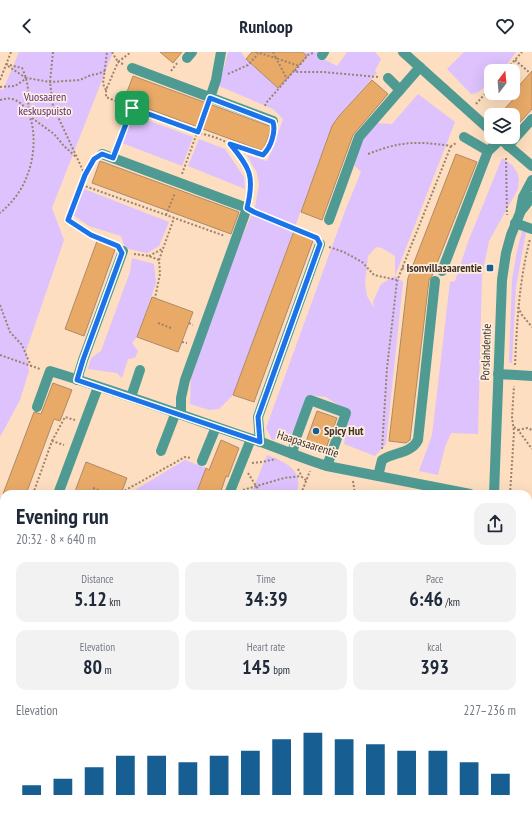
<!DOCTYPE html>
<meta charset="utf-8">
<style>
body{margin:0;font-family:"PT Sans Narrow",sans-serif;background:#f2f2f3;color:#1f2937;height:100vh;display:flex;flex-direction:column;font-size:15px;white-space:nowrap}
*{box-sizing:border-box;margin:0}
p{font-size:13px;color:#747a83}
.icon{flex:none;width:22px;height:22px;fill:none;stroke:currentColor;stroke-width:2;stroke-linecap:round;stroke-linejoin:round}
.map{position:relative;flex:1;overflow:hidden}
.sheet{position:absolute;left:0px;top:438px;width:532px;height:324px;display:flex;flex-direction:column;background:#fff;border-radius:12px 12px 0 0;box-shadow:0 4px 16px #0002}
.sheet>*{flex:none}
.needle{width:26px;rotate:16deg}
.buttons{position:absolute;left:484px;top:12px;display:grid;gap:8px}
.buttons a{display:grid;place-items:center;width:36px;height:36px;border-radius:8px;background:#fff;box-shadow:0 4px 16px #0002;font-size:20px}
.pin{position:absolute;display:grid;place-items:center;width:34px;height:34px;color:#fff;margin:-17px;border-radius:8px;box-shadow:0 2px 6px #0006}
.round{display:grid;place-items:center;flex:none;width:42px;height:42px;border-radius:12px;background:#f2f2f3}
.summary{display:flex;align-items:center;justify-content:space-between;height:68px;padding:0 16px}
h1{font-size:22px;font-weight:800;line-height:30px}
.figures{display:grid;grid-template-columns:repeat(3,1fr);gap:6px;height:68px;padding:4px 16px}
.figures div{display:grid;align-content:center;border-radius:10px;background:#f2f2f3;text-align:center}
.figures b{font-size:20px;font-weight:800}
.figures small{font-size:11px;font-weight:400}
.figures p{font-size:11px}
.chart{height:112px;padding:8px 16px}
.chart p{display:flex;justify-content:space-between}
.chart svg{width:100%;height:72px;margin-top:4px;stroke:#175e92;stroke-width:6}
header{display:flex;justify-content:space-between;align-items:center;height:52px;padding:0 16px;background:#fff;font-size:18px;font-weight:800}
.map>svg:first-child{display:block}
.green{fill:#ddc2fd;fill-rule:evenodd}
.building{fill:#e9aa68;stroke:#ae8a67}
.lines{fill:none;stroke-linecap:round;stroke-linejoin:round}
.path{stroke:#9a836e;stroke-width:2;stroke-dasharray:2 2;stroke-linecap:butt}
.minor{stroke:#4f9b93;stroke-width:10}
.route-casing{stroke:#fff;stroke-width:8}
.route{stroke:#1a73e8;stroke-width:5}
.poi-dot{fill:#175e92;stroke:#feeee0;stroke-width:1.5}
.labels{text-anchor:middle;stroke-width:3.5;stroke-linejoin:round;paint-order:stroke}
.park-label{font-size:12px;fill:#5a2b81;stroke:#feeee0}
.poi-label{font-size:12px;font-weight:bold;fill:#413224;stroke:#feeee0;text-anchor:end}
.street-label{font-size:12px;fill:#413224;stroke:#feeee0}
</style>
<header><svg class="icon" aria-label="back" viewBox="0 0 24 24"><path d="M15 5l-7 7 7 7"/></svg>Runloop<svg class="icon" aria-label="heart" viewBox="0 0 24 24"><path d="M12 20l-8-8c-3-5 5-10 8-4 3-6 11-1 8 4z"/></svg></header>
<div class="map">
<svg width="532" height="762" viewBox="0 0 532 762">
<rect width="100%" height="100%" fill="#fddec0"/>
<g class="green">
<polygon points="19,0 113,0 52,156 64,188 26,299 29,319 20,348 0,385 0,37 3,38"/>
<polygon points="228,0 241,0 246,7 278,36 307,5 302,0 328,0 324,7 337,14 347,0 375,0 381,7 375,19 377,21 339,64 332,74 233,343 219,357 209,358 190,352 191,325 230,213 255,155 259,133 257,121 247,103 267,109 273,96 283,67 273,57 219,34"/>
<path d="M464,0H516L502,19H491V29C485,34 479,42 471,42L447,17Z"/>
<path d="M418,42L455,70L395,224L403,230L386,392L375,404L344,392L349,360L326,345L310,343L306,350L290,385L272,388L266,376L345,159L361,120L354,113L362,89L377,71L392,72ZM376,195L382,196L395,204V224L381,232L373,250L374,256L367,244L365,231L368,204Z"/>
<polygon points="133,63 193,85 182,114 122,91"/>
<polygon points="199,87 225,97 244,125 245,137 188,114"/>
<polygon points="502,106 512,113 517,120 519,127 518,137 489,189 482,223 478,382 451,381 445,395 438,423 419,419 432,383 450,230 455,229 468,190"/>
<polygon points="84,137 169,170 159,194 147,201 125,196 121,184 89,174 73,163"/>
<polygon points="522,179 526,180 516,235 512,311 510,311 509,309 512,228 517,199"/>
<polygon points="132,206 154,212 156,231 137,285 132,291 138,299 135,306 128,307 122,326 117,321 88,317 91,306 101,299 130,220"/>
<path d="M267,403C285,410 305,418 296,442H251Z"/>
<polygon points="185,408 206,416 196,442 128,442"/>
<polygon points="0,513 4,514 4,551 0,549"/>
<polygon points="0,614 4,615 4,697 0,696"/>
<polygon points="0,739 4,740 4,758 125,758 125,762 0,762"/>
<rect x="175" y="758" width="51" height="4"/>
<rect x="240" y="758" width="54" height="4"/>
</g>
<g class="building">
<polygon points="160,0 182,0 173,11"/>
<polygon points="252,0 302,0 307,4 278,36 246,7"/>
<polygon points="532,19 532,57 513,78 513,63 499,63 520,40 516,37"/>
<polygon points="133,24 272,75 263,99 124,48"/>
<polygon points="372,28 388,42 353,83 322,168 301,160 332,74 339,64"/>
<polygon points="456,102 477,110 432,224 429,228 410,388 406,391 389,389 408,226"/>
<polygon points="100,109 239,160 231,182 92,131"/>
<polygon points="294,179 314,186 254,350 233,343"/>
<polygon points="97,189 116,195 84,284 65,277"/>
<polygon points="152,245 193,260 178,300 137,285"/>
<polygon points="53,331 72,338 60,369 54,367 26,442 3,442 34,360 41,362"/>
<polygon points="317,359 337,366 324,402 304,395"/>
<polygon points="221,388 239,396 228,425 226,424 220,442 196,442 206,416 209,418"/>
<polygon points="86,410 127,426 121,442 74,442"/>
</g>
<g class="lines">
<g class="path">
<polyline points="53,0 50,30 53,54 85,123"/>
<polyline points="112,0 118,10 131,0"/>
<polyline points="256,0 276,6 287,27"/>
<polyline points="273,0 276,6 299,14"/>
<polyline points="515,8 530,21"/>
<path d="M6,12L22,16C29,30 29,44 28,59"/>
<path d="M123,12L118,10L106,38V45C137,58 168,69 199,81C207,83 224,87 230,93C245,105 254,126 250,145"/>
<polyline points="8,14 26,26"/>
<polyline points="171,19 178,10"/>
<polyline points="295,19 308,3 313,1"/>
<polyline points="505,19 522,0"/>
<polyline points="228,22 248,13 258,2"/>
<polyline points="0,28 11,0"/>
<polyline points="0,35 15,34 27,26 50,30 80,28 91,23 97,22 105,19"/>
<polyline points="106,38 103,32 107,0"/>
<path d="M0,48C4,47 8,46 12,47C39,54 36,102 28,121C23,137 13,150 0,161"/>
<polyline points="476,52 491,35"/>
<polyline points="265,54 266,51 294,19 298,20 323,20 378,25"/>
<polyline points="32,66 54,82 64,94 76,105"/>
<polyline points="231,92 263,103 267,99 275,78"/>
<polyline points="117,96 132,56"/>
<path d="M368,102C401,89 416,89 451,94L456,91"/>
<polyline points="506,106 507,163"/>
<polyline points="93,108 85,123 68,168 91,183 114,192"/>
<polyline points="182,122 206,56"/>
<polyline points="82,133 225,184"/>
<polyline points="257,162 314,184"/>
<polyline points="166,163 175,141"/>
<polyline points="329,195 344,200 362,210 374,223 397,228"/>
<polyline points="134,202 149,204 159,208 160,222 155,246"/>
<polyline points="149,204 162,197"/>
<polyline points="159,208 174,166"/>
<polyline points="402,216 411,219"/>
<polyline points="0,253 10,280 22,293 31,314"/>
<polyline points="518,255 522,263 532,275"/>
<polyline points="158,271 171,276"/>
<polyline points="189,271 193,273"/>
<polyline points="182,290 187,291"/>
<polyline points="0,303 40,317"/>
<path d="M515,313C517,271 519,229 530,187"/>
<polyline points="514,375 518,378 532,397"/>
<polyline points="518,378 527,376 532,378"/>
<polyline points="52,389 65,365 75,368"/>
<polyline points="382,397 387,316 397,229 451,94"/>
<polyline points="252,411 262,410 276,407"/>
<polyline points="298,417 302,425 307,429"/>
<polyline points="248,421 261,442"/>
<polyline points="353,429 355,442"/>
<polyline points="93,436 106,441"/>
<polyline points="243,438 284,426 301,424"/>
<polyline points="33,442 52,389 64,393"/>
<polyline points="123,442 124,439 185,405 191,406"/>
<polyline points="301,442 310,419"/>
<polyline points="510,442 514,380 512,365 514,334"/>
<polyline points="528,488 532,488"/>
<polyline points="528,501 532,508"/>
<polyline points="0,507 4,508"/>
<polyline points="528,556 532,561"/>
<polyline points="528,570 532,567"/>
<polyline points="528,576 532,576"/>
<polyline points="0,607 2,603"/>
<polyline points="0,608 4,609"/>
<polyline points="528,612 532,617"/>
<polyline points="528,631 532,629"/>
<polyline points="528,637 532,637"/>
<polyline points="528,692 532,692"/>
<polyline points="528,719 532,719"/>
<polyline points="53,758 59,762"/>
<polyline points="269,758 269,762"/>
<polyline points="526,758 527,762"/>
<polyline points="105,762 105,758"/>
<polyline points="230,762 230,758"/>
</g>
<g class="minor">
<polyline points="403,0 491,79"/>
<polyline points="322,3 324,0"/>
<polyline points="187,6 192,0"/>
<polyline points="132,16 273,69"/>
<polyline points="388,26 400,38"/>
<polyline points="210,46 216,28 221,0"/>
<polyline points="464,85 488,99"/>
<polyline points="498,85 532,114"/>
<polyline points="508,94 532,67"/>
<polyline points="102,102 247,156 185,328 181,346 181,362"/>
<polyline points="521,159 532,145"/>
<polyline points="329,168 359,85 420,15"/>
<polyline points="515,171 532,177"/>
<polyline points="442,219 488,99 501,87"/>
<polyline points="498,322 532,324"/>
<polyline points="77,328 83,308 123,199"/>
<polyline points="131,345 140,318"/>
<path d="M37,355L50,319C120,340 189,366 258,389C281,397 304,407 327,414L470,442"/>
<polyline points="260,390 258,365 320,192"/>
<polyline points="161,399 176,360"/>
<polyline points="292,402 296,386 310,348 346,361 327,414"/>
<polyline points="202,409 216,375"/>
<path d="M378,424L382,408C393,400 411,402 418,388L435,229"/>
<polyline points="58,442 98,335"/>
<polyline points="229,442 251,387"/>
<polyline points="494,442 502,228 506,201 511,183 520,161 523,145 532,128"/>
<polyline points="0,472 4,474"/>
<polyline points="0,566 4,567"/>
<polyline points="509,758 510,762"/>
<polyline points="159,762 159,758"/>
</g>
</g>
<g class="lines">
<g class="route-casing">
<path id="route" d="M210,46L273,70C276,80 271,95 263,103L230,92C250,116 255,124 247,156L254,160L317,186L320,192L258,365L260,390L77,328L83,308L122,201L118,194L91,183L68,168L85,123L94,107L102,102L113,106L132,56L198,80Z"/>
</g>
<use href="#route" class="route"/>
</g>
<g class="poi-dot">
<rect x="486" y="212" width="8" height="8" rx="2"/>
<circle cx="316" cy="379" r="4"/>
</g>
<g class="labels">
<g class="park-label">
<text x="45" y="49">Vuosaaren<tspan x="45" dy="14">keskuspuisto</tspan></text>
</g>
<g class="poi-label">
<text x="482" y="220">Isonvillasaarentie</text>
<text x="324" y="383" text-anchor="start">Spicy Hut</text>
</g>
<g class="street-label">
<text transform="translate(486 300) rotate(-88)" y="4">Porslahdentie</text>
<text transform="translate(308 392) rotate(18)" y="4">Haapasaarentie</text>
</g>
</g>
</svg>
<div class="buttons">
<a><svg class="needle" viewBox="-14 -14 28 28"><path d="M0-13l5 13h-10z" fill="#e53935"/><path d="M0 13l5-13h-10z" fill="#747a83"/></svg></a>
<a><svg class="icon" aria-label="layers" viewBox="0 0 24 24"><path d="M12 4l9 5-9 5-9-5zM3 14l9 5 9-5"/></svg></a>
</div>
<div class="pin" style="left:132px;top:56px;background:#1e9e55"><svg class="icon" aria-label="arrive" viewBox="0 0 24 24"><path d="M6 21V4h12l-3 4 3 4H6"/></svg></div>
<section class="sheet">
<div class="summary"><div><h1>Evening run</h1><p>20:32 · 8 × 640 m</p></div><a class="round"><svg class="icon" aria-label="share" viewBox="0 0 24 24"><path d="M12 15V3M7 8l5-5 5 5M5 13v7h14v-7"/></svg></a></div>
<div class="figures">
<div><p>Distance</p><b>5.12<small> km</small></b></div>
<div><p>Time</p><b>34:39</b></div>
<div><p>Pace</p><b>6:46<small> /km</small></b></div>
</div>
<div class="figures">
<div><p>Elevation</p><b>80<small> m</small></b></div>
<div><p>Heart rate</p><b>145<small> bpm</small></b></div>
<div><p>kcal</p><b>393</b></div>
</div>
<div class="chart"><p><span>Elevation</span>227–236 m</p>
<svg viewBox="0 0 160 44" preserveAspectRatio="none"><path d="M5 44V38M15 44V34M25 44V27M35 44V20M45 44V20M55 44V24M65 44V20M75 44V17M85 44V10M95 44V6M105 44V10M115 44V13M125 44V17M135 44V17M145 44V24M155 44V31"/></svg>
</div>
</section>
</div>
